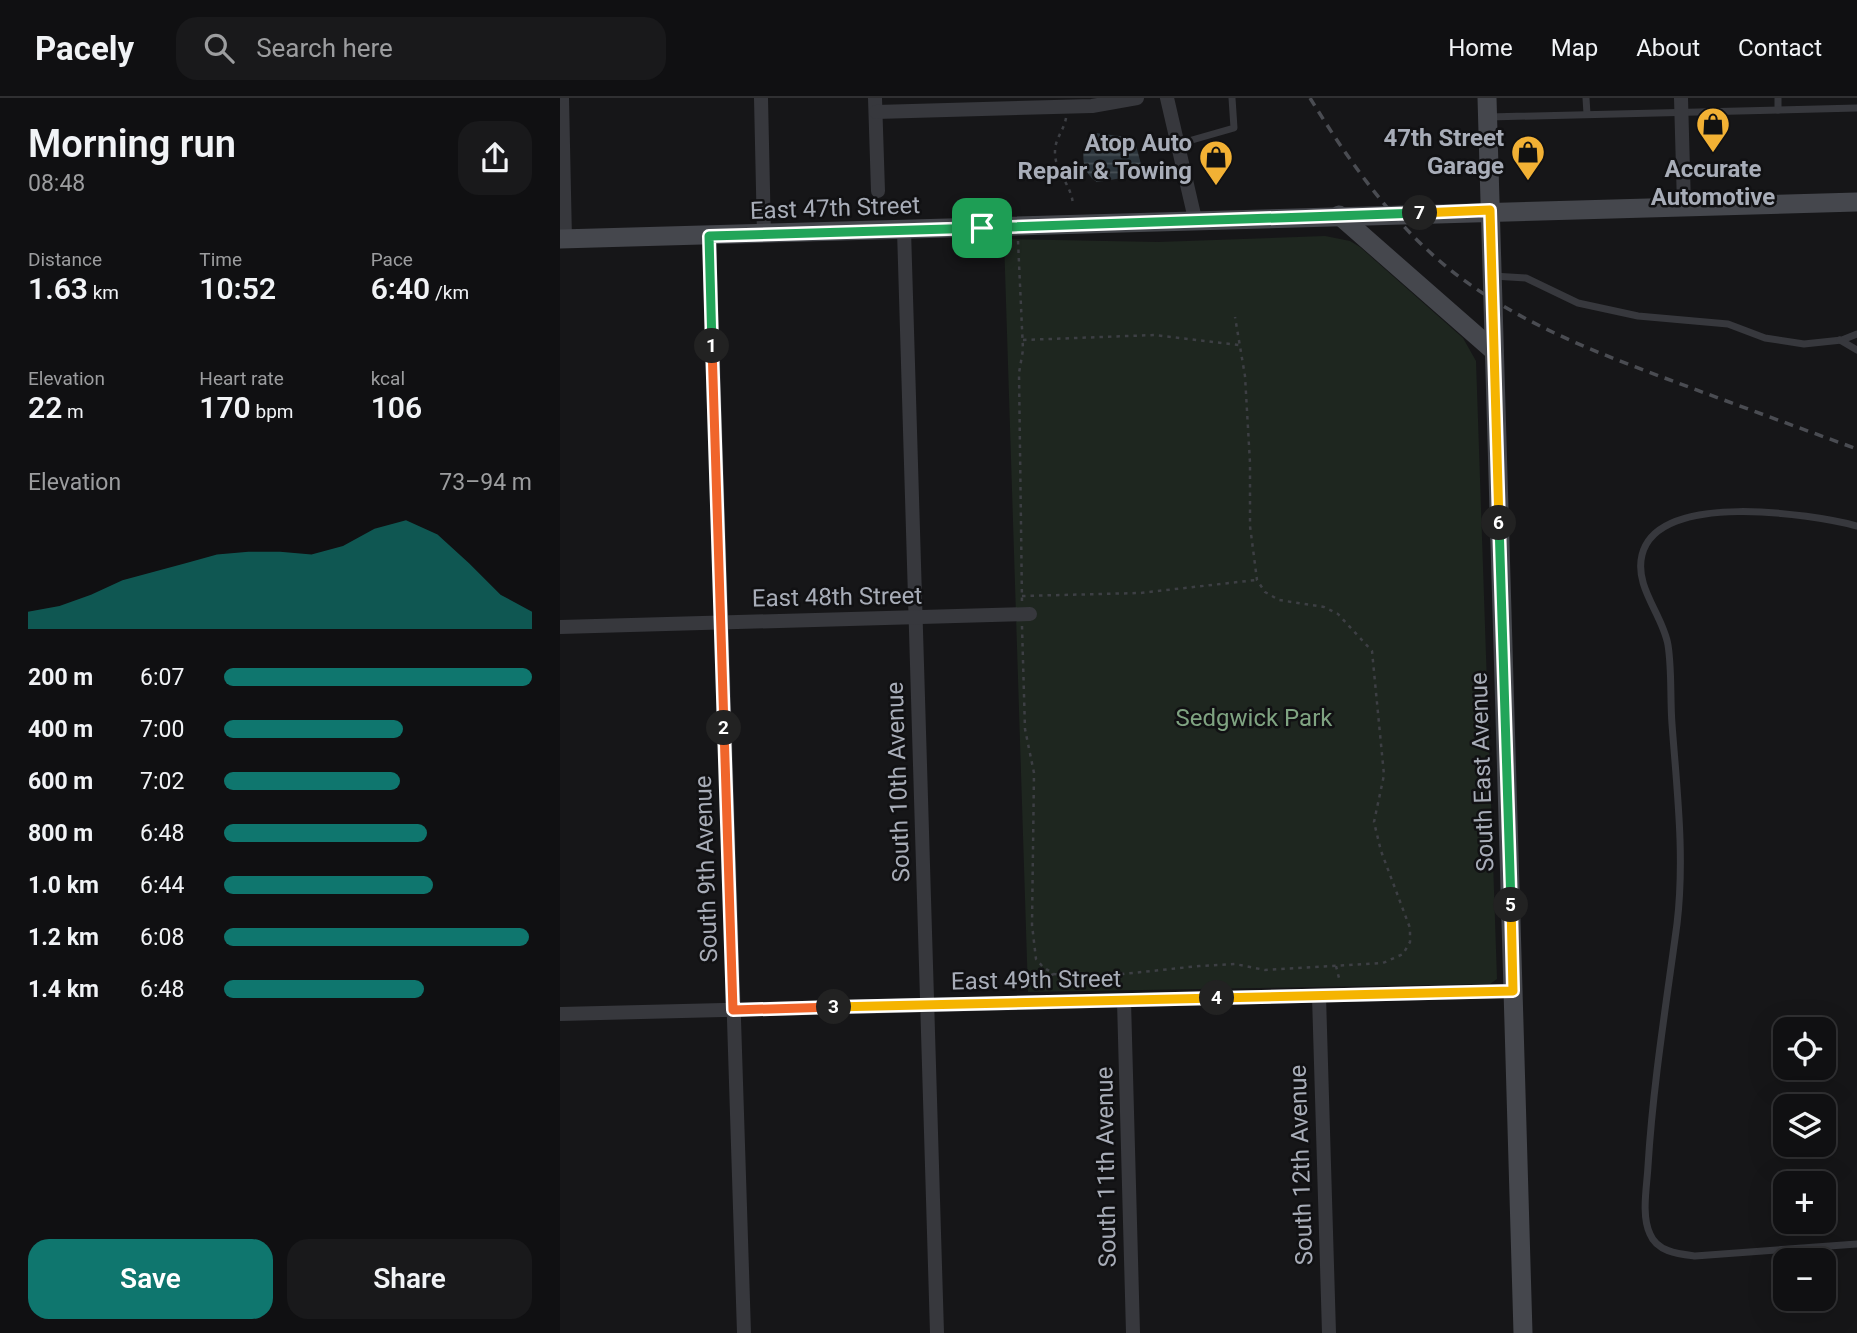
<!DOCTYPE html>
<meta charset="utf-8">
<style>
body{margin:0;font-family:Roboto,sans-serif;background:#19191b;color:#f1f3f6;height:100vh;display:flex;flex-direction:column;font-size:26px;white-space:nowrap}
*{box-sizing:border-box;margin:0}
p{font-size:23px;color:#9c9d9f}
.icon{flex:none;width:38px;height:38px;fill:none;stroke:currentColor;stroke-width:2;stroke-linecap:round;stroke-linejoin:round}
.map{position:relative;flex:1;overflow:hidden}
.drawer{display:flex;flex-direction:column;background:#101012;width:560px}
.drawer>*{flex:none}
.fabs{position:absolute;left:1213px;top:919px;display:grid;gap:14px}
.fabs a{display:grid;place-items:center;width:63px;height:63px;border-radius:14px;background:#101012;box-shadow:0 7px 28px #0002,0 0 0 2px #303032;font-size:35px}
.pin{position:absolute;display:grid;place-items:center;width:60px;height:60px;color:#fff;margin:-30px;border-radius:14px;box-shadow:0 4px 10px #0006}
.km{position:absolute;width:35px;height:35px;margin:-18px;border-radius:50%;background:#222;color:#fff;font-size:19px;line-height:35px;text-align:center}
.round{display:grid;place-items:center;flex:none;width:74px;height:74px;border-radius:21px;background:#19191b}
.head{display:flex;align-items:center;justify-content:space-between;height:119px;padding:0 28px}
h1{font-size:38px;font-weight:600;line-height:52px}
.stats{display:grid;grid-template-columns:repeat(3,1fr);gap:10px;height:119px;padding:7px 28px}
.stats div{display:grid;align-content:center}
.stats b{font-size:30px;font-weight:600}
.stats small{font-size:19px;font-weight:400}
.stats p{font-size:19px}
.chart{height:196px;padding:14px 28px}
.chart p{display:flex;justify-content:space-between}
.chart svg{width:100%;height:126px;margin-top:7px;fill:#0f766e;opacity:.7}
.cta{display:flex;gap:14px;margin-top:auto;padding:14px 28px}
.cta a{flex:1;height:80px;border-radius:21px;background:#0f766e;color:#fff;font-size:28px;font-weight:600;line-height:80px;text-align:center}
.cta a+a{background:#19191b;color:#f1f3f6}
ul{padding:0 28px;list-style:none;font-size:23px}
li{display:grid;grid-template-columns:112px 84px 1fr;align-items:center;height:52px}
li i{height:18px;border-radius:9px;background:#0f766e}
header{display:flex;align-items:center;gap:42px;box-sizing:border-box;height:98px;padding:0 35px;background:#101012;border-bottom:2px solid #303032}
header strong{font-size:33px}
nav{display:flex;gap:38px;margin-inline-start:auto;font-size:24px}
.search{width:490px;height:63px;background:#19191b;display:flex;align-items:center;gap:18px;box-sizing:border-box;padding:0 24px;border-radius:21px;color:#9c9d9f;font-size:26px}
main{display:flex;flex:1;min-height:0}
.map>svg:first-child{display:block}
.green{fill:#1e261f}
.water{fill:url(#water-rules)}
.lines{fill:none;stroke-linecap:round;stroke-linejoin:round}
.path{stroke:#3d3f44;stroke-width:2.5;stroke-dasharray:3.5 5;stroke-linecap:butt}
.service{stroke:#37383d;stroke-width:7}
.minor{stroke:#37383d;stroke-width:14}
.secondary{stroke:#45474d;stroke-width:19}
.rail{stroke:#4a4c52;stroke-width:3.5;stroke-dasharray:9 7;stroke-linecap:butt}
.split-1-casing{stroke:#fff;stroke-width:14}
.split-2-casing{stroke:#fff;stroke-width:14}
.split-3-casing{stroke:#fff;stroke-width:14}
.split-4-casing{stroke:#fff;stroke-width:14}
.split-5-casing{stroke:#fff;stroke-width:14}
.split-6-casing{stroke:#fff;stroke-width:14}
.split-7-casing{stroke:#fff;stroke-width:14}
.split-8-casing{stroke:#fff;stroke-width:14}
.split-1{stroke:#22a559;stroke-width:9}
.split-2{stroke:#f0652b;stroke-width:9}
.split-3{stroke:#f0652b;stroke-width:9}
.split-4{stroke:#f5b400;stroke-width:9}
.split-5{stroke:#f5b400;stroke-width:9}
.split-6{stroke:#22a559;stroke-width:9}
.split-7{stroke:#f5b400;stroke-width:9}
.split-8{stroke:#22a559;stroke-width:9}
.labels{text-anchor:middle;stroke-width:5;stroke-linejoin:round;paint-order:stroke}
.poi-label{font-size:24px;font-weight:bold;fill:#a8adb8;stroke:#111113;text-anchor:end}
.street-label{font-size:24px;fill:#a8adb8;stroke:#111113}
.park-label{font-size:24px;fill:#7fa381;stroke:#111113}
</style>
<header>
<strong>Pacely</strong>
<div class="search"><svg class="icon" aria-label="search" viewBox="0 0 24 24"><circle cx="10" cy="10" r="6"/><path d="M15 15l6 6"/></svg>Search here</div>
<nav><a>Home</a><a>Map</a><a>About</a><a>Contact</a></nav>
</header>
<main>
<section class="drawer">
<div class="head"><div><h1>Morning run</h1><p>08:48</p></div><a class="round"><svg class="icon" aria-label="share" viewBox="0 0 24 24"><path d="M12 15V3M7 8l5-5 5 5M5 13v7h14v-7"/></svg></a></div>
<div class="stats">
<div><p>Distance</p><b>1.63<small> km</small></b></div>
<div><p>Time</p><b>10:52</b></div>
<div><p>Pace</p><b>6:40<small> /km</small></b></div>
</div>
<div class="stats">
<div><p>Elevation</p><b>22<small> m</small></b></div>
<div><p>Heart rate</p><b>170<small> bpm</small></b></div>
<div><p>kcal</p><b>106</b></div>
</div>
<div class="chart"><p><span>Elevation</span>73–94 m</p>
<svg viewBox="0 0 160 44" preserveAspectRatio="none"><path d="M0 44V38L10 36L20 32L30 27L40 24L50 21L60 18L70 17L80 17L90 18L100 15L110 9L120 6L130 11L140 21L150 32L160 38V44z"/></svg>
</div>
<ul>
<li><b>200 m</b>6:07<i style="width:100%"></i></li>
<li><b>400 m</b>7:00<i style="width:58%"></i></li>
<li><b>600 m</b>7:02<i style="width:57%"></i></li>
<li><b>800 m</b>6:48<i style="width:66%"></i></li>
<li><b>1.0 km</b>6:44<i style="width:68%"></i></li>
<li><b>1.2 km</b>6:08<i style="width:99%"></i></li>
<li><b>1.4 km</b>6:48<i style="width:65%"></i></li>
</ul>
<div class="cta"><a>Save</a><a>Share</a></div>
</section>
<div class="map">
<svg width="1297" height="1235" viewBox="0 0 1297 1235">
<defs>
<pattern id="water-rules" width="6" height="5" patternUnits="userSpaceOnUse" patternTransform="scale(1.75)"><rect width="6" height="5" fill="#2c353c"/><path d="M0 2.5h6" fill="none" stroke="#485056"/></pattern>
</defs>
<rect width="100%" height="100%" fill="#161618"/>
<polygon class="green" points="765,138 790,143 800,149 903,240 916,263 937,881 930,886 468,894 444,141 598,144"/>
<path class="water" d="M536,35L574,40L582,70L581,77L537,84C521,74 521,56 527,40Z"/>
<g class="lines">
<g class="path">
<path d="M506,20C504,32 495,41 495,53C494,73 512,87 513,107"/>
<polyline points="458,143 463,252 459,275 462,504"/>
<polyline points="463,242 594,237 679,247"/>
<polyline points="462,498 580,495 696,482"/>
<polyline points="462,528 465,631 474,675 472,827 476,861 483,869 494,876 534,879 639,868 675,866 705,872 823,865 843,856 850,844 850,830 821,753 814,724 824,677 812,553 778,516 764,509 719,502 705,494 697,482 690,428 690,365 685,278 675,219"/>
<polyline points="776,868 780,884"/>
<polyline points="467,886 494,876"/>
</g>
<g class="service">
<polyline points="1026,0 1027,16"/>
<polyline points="1218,0 1218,12"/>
<polyline points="929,19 1297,10"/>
<polyline points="618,46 674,30 672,0"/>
<polyline points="933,178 966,180 1018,205 1078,218 1168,226 1205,240 1244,246 1282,242 1297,236"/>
<polyline points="1280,242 1297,252"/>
<path d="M1297,428C1251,416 1098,392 1082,457C1074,489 1103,517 1108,547C1112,572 1110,600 1112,626C1117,693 1125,759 1117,826C1106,907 1093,987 1088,1068C1087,1088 1081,1117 1090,1136C1097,1154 1119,1156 1135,1158L1297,1146"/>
</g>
<g class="minor">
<polyline points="2,0 5,141"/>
<polyline points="201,0 204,137"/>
<polyline points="315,0 318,93"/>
<polyline points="607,0 635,121"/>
<polyline points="1121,0 1124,107"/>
<polyline points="316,14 532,8 577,0"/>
<polyline points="344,132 377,1235"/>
<polyline points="149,138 184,1235"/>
<polyline points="0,529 470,516"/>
<polyline points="759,898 769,1235"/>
<polyline points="564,903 573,1235"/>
<polyline points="0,916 953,893"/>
</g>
<g class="secondary">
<polyline points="927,0 963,1235"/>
<polyline points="779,117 934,253"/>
<polyline points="0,141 1297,104"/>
</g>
<path class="rail" d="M750,0C787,60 828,119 882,165C951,223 1035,254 1118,285C1177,307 1237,329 1297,351"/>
</g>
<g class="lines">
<g class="split-1-casing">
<polyline id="split-1" points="152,248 149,138 422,130"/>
</g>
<g class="split-2-casing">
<polyline id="split-2" points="152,248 164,630"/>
</g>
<g class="split-3-casing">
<polyline id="split-3" points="164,630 173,912 274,909"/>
</g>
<g class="split-4-casing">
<polyline id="split-4" points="274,909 657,900"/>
</g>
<g class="split-5-casing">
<polyline id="split-5" points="657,900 953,893 951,807"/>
</g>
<g class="split-6-casing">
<polyline id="split-6" points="939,425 951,807"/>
</g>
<g class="split-7-casing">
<polyline id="split-7" points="860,115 930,112 939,425"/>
</g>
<g class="split-8-casing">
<polyline id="split-8" points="422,130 860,115"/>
</g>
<use href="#split-1" class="split-1"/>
<use href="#split-2" class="split-2"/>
<use href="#split-3" class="split-3"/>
<use href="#split-4" class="split-4"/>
<use href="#split-5" class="split-5"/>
<use href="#split-6" class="split-6"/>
<use href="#split-7" class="split-7"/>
<use href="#split-8" class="split-8"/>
</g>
<defs>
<g id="shop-pin" transform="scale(1.75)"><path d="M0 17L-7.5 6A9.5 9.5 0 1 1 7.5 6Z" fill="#f2b134" stroke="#111113"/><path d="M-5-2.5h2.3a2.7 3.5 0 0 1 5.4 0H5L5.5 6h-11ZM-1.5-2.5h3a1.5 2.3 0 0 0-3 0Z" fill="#111"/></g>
</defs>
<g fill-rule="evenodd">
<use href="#shop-pin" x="1153" y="26"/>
<use href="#shop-pin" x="968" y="54"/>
<use href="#shop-pin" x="656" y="59"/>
</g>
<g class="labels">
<g class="poi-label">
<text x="944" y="48">47th Street<tspan x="944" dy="28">Garage</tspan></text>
<text x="632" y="53">Atop Auto<tspan x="632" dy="28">Repair &amp; Towing</tspan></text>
<text x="1153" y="79" text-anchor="middle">Accurate<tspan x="1153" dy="28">Automotive</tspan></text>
</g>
<g class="street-label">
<text transform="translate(275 110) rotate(-2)" y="8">East 47th Street</text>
<text transform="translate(277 499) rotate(-1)" y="8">East 48th Street</text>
<text transform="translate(922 674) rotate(-92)" y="8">South East Avenue</text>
<text transform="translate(338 684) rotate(-92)" y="8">South 10th Avenue</text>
<text transform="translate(146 771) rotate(-92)" y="8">South 9th Avenue</text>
<text transform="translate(476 882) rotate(-1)" y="8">East 49th Street</text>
<text transform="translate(741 1067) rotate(-92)" y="8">South 12th Avenue</text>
<text transform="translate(546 1069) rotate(-91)" y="8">South 11th Avenue</text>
</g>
<g class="park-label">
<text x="694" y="628">Sedgwick Park</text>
</g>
</g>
</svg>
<div class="fabs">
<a><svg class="icon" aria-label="locate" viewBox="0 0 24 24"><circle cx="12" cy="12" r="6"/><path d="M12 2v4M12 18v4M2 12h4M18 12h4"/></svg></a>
<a><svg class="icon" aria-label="layers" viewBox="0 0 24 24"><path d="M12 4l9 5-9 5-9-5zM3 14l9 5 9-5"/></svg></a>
<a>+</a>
<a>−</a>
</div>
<div class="pin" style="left:422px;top:130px;background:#1e9e55"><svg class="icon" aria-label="arrive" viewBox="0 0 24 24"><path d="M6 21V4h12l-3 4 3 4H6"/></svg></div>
<b class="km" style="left:152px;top:248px">1</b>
<b class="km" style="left:164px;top:630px">2</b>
<b class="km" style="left:274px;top:909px">3</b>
<b class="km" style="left:657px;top:900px">4</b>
<b class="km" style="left:951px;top:807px">5</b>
<b class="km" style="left:939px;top:425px">6</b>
<b class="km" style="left:860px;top:115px">7</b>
</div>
</main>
